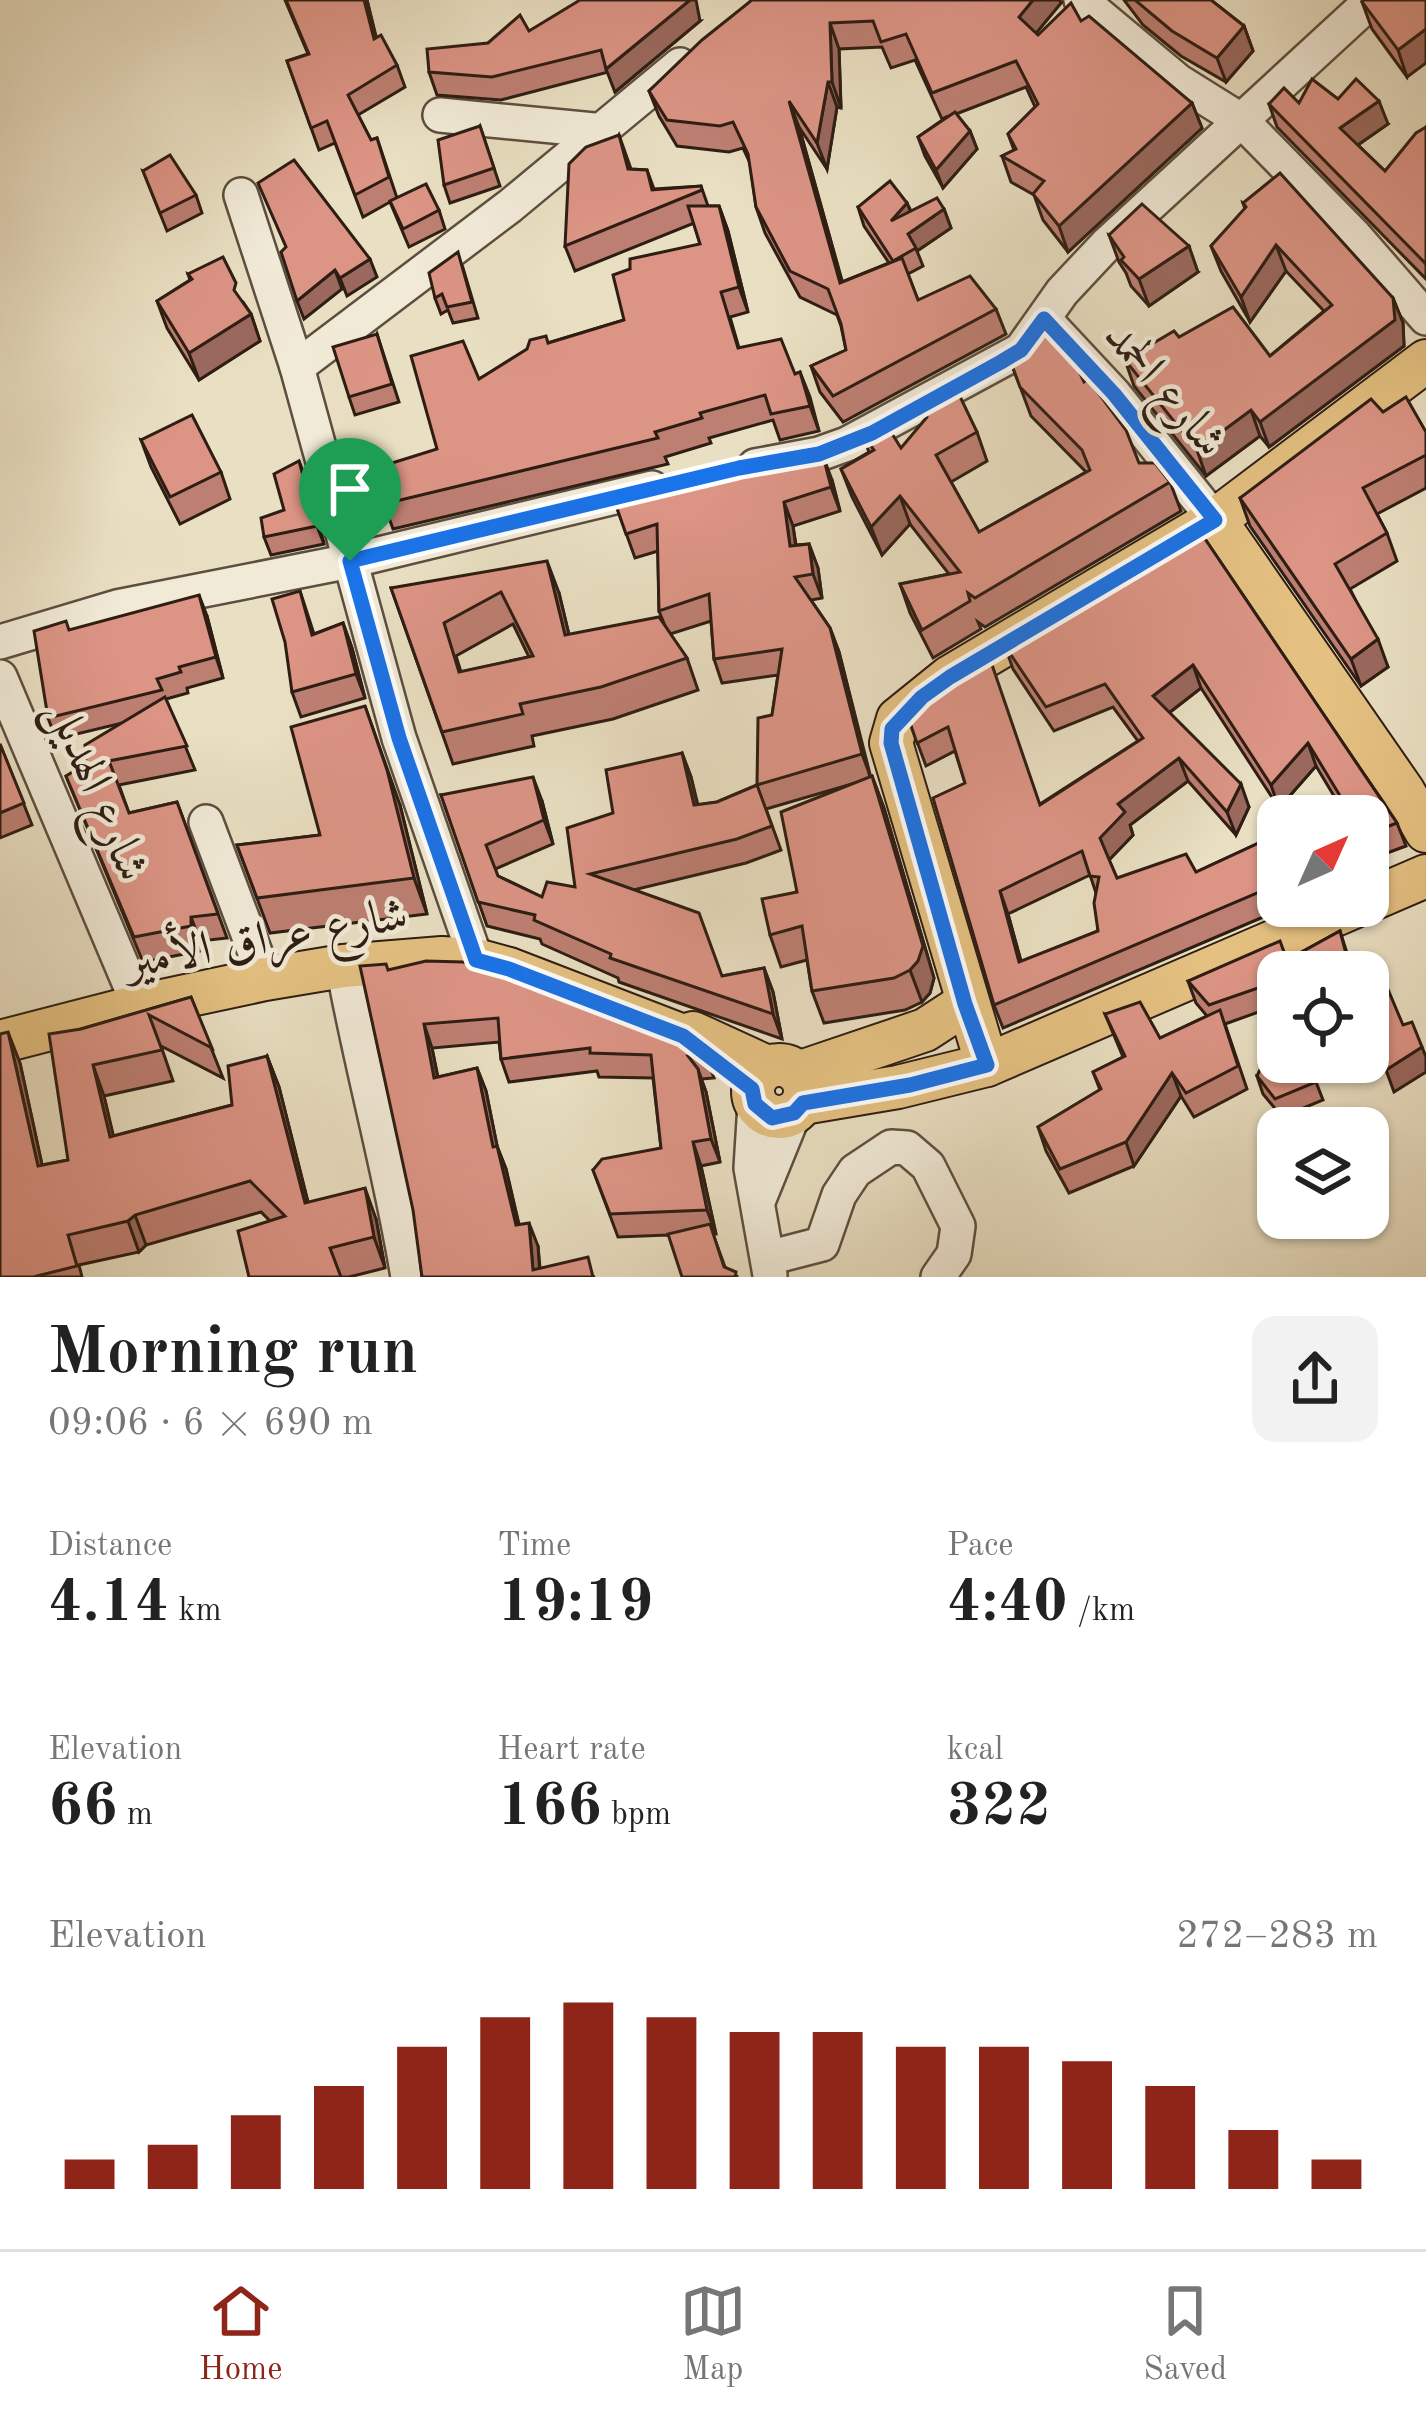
<!DOCTYPE html>
<meta charset="utf-8">
<style>
body{margin:0;font-family:"Old Standard TT",Amiri,serif;background:#f2f2f2;color:#222;height:100vh;display:flex;flex-direction:column;font-size:45px;white-space:nowrap}
*{box-sizing:border-box;margin:0}
p{font-size:39px;color:#767676}
.icon{flex:none;width:66px;height:66px;fill:none;stroke:currentColor;stroke-width:2;stroke-linecap:round;stroke-linejoin:round}
.map{position:relative;height:1277px;overflow:hidden}
.details{display:flex;flex-direction:column;background:#fff;flex:1}
.details>*{flex:none}
.needle{width:78px;rotate:45deg}
.fabs{position:absolute;left:1257px;top:795px;display:grid;gap:24px}
.fabs a{display:grid;place-items:center;width:132px;height:132px;border-radius:24px;background:#fff;box-shadow:0 3px 9px #0004;font-size:60px}
.pin{position:absolute;display:grid;place-items:center;width:102px;height:102px;color:#fff;margin:-123px -51px;border-radius:50% 50% 50% 0;rotate:-45deg;box-shadow:0 0 12px #0007}
.pin .icon{rotate:45deg}
.round{display:grid;place-items:center;flex:none;width:126px;height:126px;border-radius:24px;background:#f2f2f2}
.head{display:flex;align-items:center;justify-content:space-between;height:204px;padding:0 48px}
h1{font-size:66px;font-weight:700;line-height:90px}
.metrics{display:grid;grid-template-columns:repeat(3,1fr);gap:18px;height:204px;padding:12px 48px}
.metrics div{display:grid;align-content:center}
.metrics b{font-size:60px;font-weight:700}
.metrics small{font-size:33px;font-weight:400}
.metrics p{font-size:33px}
.chart{height:336px;padding:24px 48px}
.chart p{display:flex;justify-content:space-between}
.chart svg{width:100%;height:216px;margin-top:12px;stroke:#8f2418;stroke-width:6}
.tab-bar{display:flex;justify-content:space-around;align-items:center;height:168px;border-top:3px solid #e0e0e0;background:#fff;font-size:33px;color:#767676}
.tab-bar a{display:grid;justify-items:center;gap:6px}
.tab-bar .current{color:#8f2418}
.map>svg:first-child{display:block}
.lines{fill:none;stroke-linecap:round;stroke-linejoin:round}
.minor-casing{stroke:#5d4e3f;stroke-width:38}
.major-casing{stroke:#2e1d13;stroke-width:46}
.minor{stroke:#f1ead7;stroke-width:33}
.major{stroke:#e4c081;stroke-width:42}
.wall{fill:#bd7f72;stroke:#2e1d13;stroke-width:3;fill-rule:evenodd}
.shaded-wall{fill:#9a685d;stroke:#2e1d13;stroke-width:3}
.building{fill:#dc9485;stroke:#2e1d13;stroke-width:3;fill-rule:evenodd}
.route-casing{stroke:#fff;stroke-width:24}
.route{stroke:#1a73e8;stroke-width:15}
.labels{text-anchor:middle;stroke-width:9;stroke-linejoin:round;paint-order:stroke}
.street-label{font-size:48px;fill:#2e1d13;stroke:#f1ead7}
</style>
<div class="map">
<svg width="1426" height="1277" viewBox="0 0 1426 1277">
<rect width="100%" height="100%" fill="#e9dfc2"/>
<filter id="stains"><feTurbulence type="fractalNoise" baseFrequency=".00167" numOctaves="4"/><feColorMatrix values="0 0 0 0 .2 0 0 0 0 .09 0 0 0 0 .02 0 0 0 .5 -.17"/></filter>
<radialGradient id="worn" r=".72"><stop offset=".6" stop-color="#630" stop-opacity="0"/><stop offset="1" stop-color="#630" stop-opacity=".3"/></radialGradient>
<g class="lines">
<g class="minor-casing">
<g id="minor">
<polyline points="1081,0 1178,81 1242,121 1354,235 1426,318"/>
<polyline points="440,115 604,131"/>
<polyline points="241,195 297,367"/>
<polyline points="1044,319 1114,394 1215,520"/>
<polyline points="755,466 819,454 847,444 1021,350 1062,292 1106,245 1372,0"/>
<polyline points="0,642 117,607 350,561 652,488"/>
<polyline points="0,677 139,1006"/>
<polyline points="206,822 265,979"/>
<polyline points="476,960 399,738 297,367 510,206 680,65"/>
<path d="M343,966C362,1071 391,1172 408,1277"/>
<polyline points="755,1104 751,1168 770,1275"/>
<polyline points="759,1199 794,1113"/>
<polyline points="768,1258 822,1244 839,1195 855,1171 891,1147 907,1148 928,1166 958,1226 954,1254 938,1277"/>
</g>
</g>
<g class="major-casing">
<g id="major">
<polyline points="1215,520 1403,791 1426,831"/>
<polyline points="1368,901 1426,876"/>
<polyline points="0,1042 139,1006 265,979 343,966 442,958 476,960 509,969 683,1036 693,1033 767,1067"/>
<circle cx="779" cy="1091" r="26"/>
<polyline points="987,1065 891,743 898,719 950,677 1215,520 1426,361"/>
<polyline points="798,1073 925,1030 965,1004"/>
<polyline points="803,1103 898,1087 987,1065 1356,906"/>
</g>
</g>
<use href="#minor" class="minor"/>
<use href="#major" class="major"/>
</g>
<g class="wall">
<polygon points="285,0 367,0 376,38 397,65 405,87 358,115 371,140 377,138 397,198 439,210 445,229 409,247 390,202 363,217 335,143 319,150 287,61 308,54"/>
<polygon points="752,0 1061,3 1036,33 1038,35 1081,21 1192,103 1202,128 1068,252 1043,220 1034,195 1011,182 1002,156 1014,150 1008,134 1035,107 1026,87 956,114 970,131 977,149 943,188 925,156 918,137 948,116 942,119 915,60 891,68 882,47 839,49 841,108 837,107 827,169 799,127 842,282 889,263 864,226 858,207 907,203 911,211 944,209 951,228 917,251 923,266 908,274 918,300 996,309 1006,334 843,422 820,392 811,366 846,350 841,326 837,315 800,297 765,233 756,207 750,163 743,148 729,152 677,146 659,116 649,91"/>
<polygon points="1124,0 1211,0 1244,26 1253,51 1226,82 1181,56 1143,25"/>
<polygon points="1426,0 1407,77 1372,29 1362,2"/>
<polygon points="700,21 615,92 608,72 501,100 437,95 429,72 488,43 529,31"/>
<polygon points="1338,99 1388,124 1358,145 1385,171 1426,127 1426,279 1277,127 1269,104"/>
<polygon points="480,126 500,186 450,203 444,185"/>
<polygon points="619,135 631,169 647,170 654,189 701,186 708,206 719,206 728,231 748,312 730,317 739,348 795,374 800,372 819,431 780,440 773,420 709,438 711,443 665,457 668,464 393,529 384,504 437,449 479,379 548,343 624,320 700,244 694,223 575,271 565,246"/>
<polygon points="143,171 196,195 202,213 167,231"/>
<polygon points="1243,203 1393,298 1403,323 1404,346 1269,447 1260,436 1206,476 1134,386 1125,360 1179,337 1270,356 1324,311 1286,271 1250,322 1221,271 1211,246 1245,209"/>
<polygon points="1109,235 1198,272 1149,306 1131,286 1126,273 1119,262"/>
<polygon points="463,268 478,318 453,323 448,310 441,314 435,298"/>
<polygon points="188,274 243,302 251,314 260,341 199,380 167,328 157,301 190,280"/>
<polygon points="377,334 399,402 355,415 349,397"/>
<polygon points="1006,349 1084,382 1139,463 1170,482 1181,511 985,627 978,622 981,629 933,658 910,613 900,584 949,574 910,524 882,555 852,497 841,469 869,452 862,434 901,448 977,432 987,461 951,482 979,532 1086,472 1031,416"/>
<polygon points="1383,412 1426,432 1426,488 1377,514 1387,533 1397,561 1350,589 1388,667 1361,686 1250,526 1240,498"/>
<polygon points="141,440 221,472 230,499 180,524 151,467"/>
<polygon points="306,479 324,544 271,555 264,537"/>
<path d="M832,480L840,511L793,526L796,545L809,544L818,568L822,598L811,600L830,628L839,652L870,777L872,776L884,808L934,978L930,993L922,1002L905,1010L824,1023L812,991L807,960L781,967L770,935L862,781L766,809L781,850L746,863L633,890L722,976L764,968L773,992L782,1039L619,982L618,978L542,944L540,939L487,926L441,795L542,801L553,844L495,869L498,876L542,897L575,887L613,813L682,753L691,777L698,805L717,802L757,785L772,715L778,675L722,683L714,659L711,621L670,634L687,658L698,690L613,719L532,736L534,746L453,764L391,588L559,593L569,635L665,626L659,611L658,551L635,558L612,494ZM513,624L529,657L461,672L456,656Z"/>
<path d="M1201,533L1397,823L1406,846L1368,860V816L1340,806L1316,766L1279,808L1201,688L1169,713L1249,807L1236,835L1188,781L1130,825L1133,835L1109,860L1117,878L1196,872L1278,834V906H1289L1003,1028L994,1005L965,783L955,751L926,766L909,720L956,675L1040,804L1138,741L1113,707L1054,731L1013,669L1005,646ZM1090,875L1096,893L1098,931L1021,962L1008,914Z"/>
<polygon points="300,591 314,634 343,623 352,648 365,698 301,717 292,692"/>
<polygon points="207,616 223,678 187,688 188,693 166,699 195,770 119,785 129,813 177,802 227,938 200,941 200,951 143,962 66,776 86,764 122,723 56,739 48,718 70,630"/>
<polygon points="0,744 32,825 0,838"/>
<polygon points="400,805 427,914 270,933 237,845 320,835"/>
<polygon points="1340,931 1353,972 1278,972 1278,1005 1225,1024 1247,1089 1194,1117 1181,1096 1134,1166 1069,1193 1046,1151 1038,1127 1100,1090 1093,1072 1123,1057 1105,1014 1160,1038 1207,1016 1196,1003 1188,981 1287,960"/>
<polygon points="388,970 706,1055 714,1078 701,1079 706,1092 720,1162 701,1166 716,1234 713,1234 725,1267 738,1277 669,1235 618,1237 593,1170 661,1148 653,1078 599,1077 597,1071 509,1082 501,1059 499,1042 432,1048 438,1077 477,1068 486,1091 497,1146 506,1169 519,1224 538,1246 540,1268 595,1277 422,1277"/>
<polygon points="191,997 223,1078 161,1046 173,1081 104,1096 113,1136 232,1105 267,1056 279,1087 308,1202 376,1219 385,1268 349,1277 249,1277 270,1221 261,1212 146,1245 139,1252 79,1265 82,1277 0,1277 20,1063 42,1165 68,1160 81,1029"/>
<polygon points="1257,1076 1316,1082 1323,1100 1282,1117 1263,1094"/>
</g>
<g class="shaded-wall">
<polygon points="364,0 367,0 382,60 374,39"/>
<polygon points="690,0 696,0 700,21 615,92 606,69"/>
<polygon points="1033,0 1060,0 1061,3 1028,43 1019,17"/>
<polygon points="830,23 839,49 841,108 832,82"/>
<polygon points="1244,26 1253,51 1226,82 1217,58"/>
<polygon points="1426,29 1426,63 1407,77 1398,50"/>
<polygon points="828,82 837,107 827,169 817,143"/>
<polygon points="789,101 799,127 850,309 840,283"/>
<polygon points="1379,101 1388,124 1349,151 1340,128"/>
<polygon points="1192,103 1202,128 1068,252 1059,226"/>
<polygon points="970,131 977,149 943,188 936,170"/>
<polygon points="907,203 914,221 891,221"/>
<polygon points="719,206 728,231 748,312 739,287"/>
<polygon points="944,209 951,228 917,251 908,234"/>
<polygon points="1276,245 1286,271 1250,322 1241,297"/>
<polygon points="1189,246 1198,272 1149,306 1139,279"/>
<polygon points="370,259 377,277 347,296 340,278"/>
<polygon points="335,270 342,289 304,319 297,301"/>
<polygon points="1393,298 1403,323 1404,346 1269,447 1260,422"/>
<polygon points="251,314 260,341 199,380 189,353"/>
<polygon points="800,372 810,397 819,431 810,406"/>
<polygon points="1251,410 1260,436 1206,476 1197,450"/>
<polygon points="823,456 832,480 840,511 831,487"/>
<polygon points="299,461 306,479 324,544 317,526"/>
<polygon points="900,496 910,524 882,555 871,527"/>
<polygon points="784,502 793,526 799,570 790,546"/>
<polygon points="809,544 818,568 822,598 813,574"/>
<polygon points="547,561 559,593 577,668 565,635"/>
<polygon points="199,595 207,616 223,678 216,657"/>
<polygon points="343,623 352,648 365,698 356,674"/>
<polygon points="830,628 839,652 871,778 862,754"/>
<polygon points="1378,639 1388,667 1361,686 1351,659"/>
<polygon points="1193,665 1201,688 1161,719 1153,696"/>
<polygon points="365,706 400,805 427,914 414,878"/>
<polygon points="1308,743 1316,766 1279,808 1271,785"/>
<polygon points="682,753 691,777 703,830 694,805"/>
<polygon points="1179,758 1188,781 1130,825 1133,835 1108,861 1100,838 1118,804"/>
<polygon points="872,776 884,808 934,978 930,993 922,1002 910,970"/>
<polygon points="533,777 542,801 553,844 544,820"/>
<polygon points="1241,784 1249,807 1236,835 1227,812"/>
<polygon points="1000,891 1008,914 1028,986 1019,962"/>
<polygon points="191,917 200,941 200,951 191,926"/>
<polygon points="764,968 773,992 782,1039 773,1014"/>
<polygon points="424,1024 432,1048 442,1101 434,1078"/>
<polygon points="1374,1031 1382,1053 1375,1059 1368,1039"/>
<polygon points="8,1032 20,1063 49,1197 38,1166"/>
<polygon points="1422,1047 1426,1057 1426,1072 1394,1092 1386,1070"/>
<polygon points="267,1056 279,1087 316,1234 305,1203"/>
<polygon points="93,1065 104,1096 121,1168 110,1137"/>
<polygon points="477,1068 486,1091 502,1170 493,1147"/>
<polygon points="698,1069 706,1092 720,1162 711,1139"/>
<polygon points="1172,1073 1181,1096 1134,1166 1126,1142"/>
<polygon points="693,1142 701,1166 716,1234 707,1210"/>
<polygon points="497,1146 506,1169 524,1248 516,1225"/>
<polygon points="365,1188 376,1219 385,1268 374,1237"/>
<polygon points="135,1215 146,1245 139,1252 128,1221"/>
<polygon points="529,1223 538,1246 540,1277 533,1270"/>
</g>
<g class="building">
<polygon points="286,0 364,0 374,39 381,35 397,65 348,95 371,140 377,138 389,177 355,195 327,121 311,128 287,61 309,54"/>
<polygon points="580,0 690,0 606,69 601,50 492,77 429,72 427,49 488,43 520,15 529,31"/>
<polygon points="752,0 1033,0 1019,17 1038,35 1071,3 1081,21 1089,16 1192,103 1059,226 1033,194 1044,181 1002,156 1016,149 1008,134 1038,104 1016,61 932,93 906,34 881,42 873,21 830,23 832,82 828,82 817,143 789,101 840,283 902,258 918,300 970,276 996,309 833,396 811,366 846,350 841,324 828,289 790,271 756,207 748,154 733,122 720,126 667,120 649,91 702,40"/>
<polygon points="1135,0 1211,0 1244,26 1217,58 1172,31"/>
<polygon points="1364,0 1426,0 1426,29 1398,50 1362,2"/>
<polygon points="1312,79 1338,99 1356,79 1379,101 1340,128 1385,171 1416,133 1426,127 1426,264 1269,104 1284,88 1299,103"/>
<polygon points="955,112 970,131 936,170 918,137"/>
<polygon points="480,126 494,168 444,185 438,140"/>
<polygon points="619,135 628,169 647,170 652,190 701,186 702,190 565,246 569,164 586,147"/>
<polygon points="170,155 196,195 160,213 143,171"/>
<polygon points="294,160 370,259 340,278 335,270 297,301 281,252 286,247 258,183"/>
<polygon points="1280,173 1393,298 1395,320 1260,422 1251,410 1197,450 1125,360 1174,331 1179,337 1233,307 1270,356 1332,305 1276,245 1241,297 1211,246 1246,207 1243,203"/>
<polygon points="890,181 907,203 891,221 937,198 944,209 908,234 916,248 893,261 858,207"/>
<polygon points="426,184 439,210 403,229 390,201"/>
<polygon points="1142,204 1189,246 1139,279 1121,260 1124,257 1109,235"/>
<polygon points="688,206 719,206 739,287 721,292 738,348 781,339 795,374 800,372 810,406 771,414 765,395 700,413 702,418 655,432 658,438 384,504 376,468 437,449 411,356 463,341 479,379 527,349 530,340 546,336 548,343 624,320 613,275 630,269 630,259 700,244"/>
<polygon points="458,252 472,302 447,307 442,294 435,298 429,273"/>
<polygon points="223,257 236,283 234,290 251,314 189,353 157,301 192,279 188,274"/>
<polygon points="1034,326 1040,328 1078,369 1084,382 1088,379 1126,430 1139,463 1155,463 1170,482 975,598 968,593 970,601 922,630 900,584 960,572 900,496 871,527 841,469 874,450 862,434 862,427 882,418 901,448 927,417 926,412 956,388 977,432 936,455 979,532 1090,470 1082,450 1020,387 1006,349"/>
<polygon points="377,334 392,384 349,397 333,347"/>
<polygon points="1406,397 1426,432 1426,455 1363,488 1387,533 1335,564 1378,639 1351,659 1240,498 1371,399 1383,412"/>
<polygon points="192,415 221,472 170,497 141,440"/>
<polygon points="823,456 831,487 784,502 790,546 809,544 813,574 795,577 830,628 862,754 757,785 758,718 772,715 782,649 714,659 709,594 659,611 657,524 626,534 612,494 722,467"/>
<polygon points="299,461 317,526 264,537 261,518 284,510 274,474"/>
<path d="M1201,533L1397,823L1368,834V816H1305L1345,804L1308,743L1271,785L1193,665L1153,696L1241,784L1227,812L1179,758L1118,804L1125,812L1100,838L1117,878L1186,854L1196,872L1278,834V868L1275,870L1278,874V884L994,1005L933,798L965,783L948,727L917,743L909,720L912,711L956,675L989,656L1040,805L1143,738L1105,684L1046,707L1005,646ZM1082,851L1090,876L1099,877L1094,903L1098,931L1019,962L1000,891Z"/>
<path d="M547,561L565,635L659,617L687,658L601,687L520,704L523,714L442,732L391,588ZM501,592L533,656L459,672L444,623Z"/>
<polygon points="300,591 312,635 343,623 356,674 292,692 285,642 272,599"/>
<polygon points="199,595 216,657 179,667 181,672 157,679 162,690 48,718 34,631 66,621 69,630"/>
<polygon points="165,697 187,746 109,761 129,813 177,802 218,914 191,917 191,926 134,937 66,776 86,764 85,745"/>
<polygon points="365,706 387,770 414,878 257,898 237,845 320,835 291,727"/>
<polygon points="0,744 24,803 0,813"/>
<polygon points="682,753 694,805 717,802 757,785 772,826 737,839 590,874 699,913 722,976 764,968 773,1014 610,958 611,954 534,920 535,915 478,902 441,795 533,777 544,820 486,845 498,876 542,897 547,882 575,887 567,828 613,813 606,770"/>
<polygon points="872,776 923,946 918,961 910,970 894,978 812,991 802,926 770,935 762,899 797,892 781,812"/>
<polygon points="1340,931 1351,972 1278,972 1278,981 1209,1005 1188,981 1280,941 1287,960"/>
<polygon points="426,961 463,962 493,970 706,1055 688,1056 698,1069 711,1139 693,1142 707,1210 610,1214 593,1170 602,1159 661,1148 651,1055 590,1053 590,1048 501,1059 498,1018 424,1024 434,1078 477,1068 493,1147 497,1146 516,1225 529,1223 533,1270 588,1257 593,1277 422,1277 413,1210 360,966 386,964 388,970"/>
<polygon points="1381,973 1403,1025 1412,1022 1422,1047 1386,1070 1374,1031 1368,1037 1368,977"/>
<polygon points="191,997 212,1048 149,1015 162,1050 93,1065 110,1137 232,1105 228,1066 267,1056 305,1203 365,1188 374,1237 330,1248 341,1277 249,1277 238,1231 285,1216 250,1181 135,1215 128,1221 68,1235 77,1266 33,1277 0,1277 0,1034 8,1032 38,1166 68,1160 49,1034 81,1029"/>
<polygon points="1140,1002 1160,1038 1220,1010 1238,1066 1186,1093 1172,1073 1126,1142 1060,1169 1038,1127 1101,1089 1093,1072 1125,1056 1105,1014"/>
<polygon points="1276,1035 1278,1037 1278,1062 1299,1062 1316,1082 1275,1099 1257,1076"/>
<polygon points="710,1224 724,1267 736,1272 735,1277 682,1277 668,1234"/>
</g>
<g class="lines">
<g class="route-casing">
<polygon id="route" points="1044,319 1114,394 1215,520 950,677 922,697 892,729 891,743 965,1004 987,1065 910,1085 803,1103 794,1113 772,1118 755,1104 752,1089 683,1036 509,969 476,960 399,738 350,561 739,468 819,454 872,433 1001,362 1021,350"/>
</g>
<use href="#route" class="route"/>
</g>
<g class="labels">
<g class="street-label">
<text transform="translate(1167 387) rotate(50)" y="17">شارع الحمد</text>
<text transform="translate(100 789) rotate(67)" y="17">شارع الهديل</text>
<text transform="translate(266 936) rotate(-10)" y="17">شارع عراق الأمير</text>
</g>
</g>
<rect width="100%" height="100%" filter="url(#stains)"/>
<rect width="100%" height="100%" fill="url(#worn)"/>
</svg>
<div class="fabs">
<a><svg class="needle" viewBox="-14 -14 28 28"><path d="M0-13l5 13h-10z" fill="#e53935"/><path d="M0 13l5-13h-10z" fill="#767676"/></svg></a>
<a><svg class="icon" aria-label="locate" viewBox="0 0 24 24"><circle cx="12" cy="12" r="6"/><path d="M12 2v4M12 18v4M2 12h4M18 12h4"/></svg></a>
<a><svg class="icon" aria-label="layers" viewBox="0 0 24 24"><path d="M12 4l9 5-9 5-9-5zM3 14l9 5 9-5"/></svg></a>
</div>
<div class="pin" style="left:350px;top:561px;background:#1e9e55"><svg class="icon" aria-label="arrive" viewBox="0 0 24 24"><path d="M6 21V4h12l-3 4 3 4H6"/></svg></div>
</div>
<section class="details">
<div class="head"><div><h1>Morning run</h1><p>09:06 · 6 × 690 m</p></div><a class="round"><svg class="icon" aria-label="share" viewBox="0 0 24 24"><path d="M12 15V3M7 8l5-5 5 5M5 13v7h14v-7"/></svg></a></div>
<div class="metrics">
<div><p>Distance</p><b>4.14<small> km</small></b></div>
<div><p>Time</p><b>19:19</b></div>
<div><p>Pace</p><b>4:40<small> /km</small></b></div>
</div>
<div class="metrics">
<div><p>Elevation</p><b>66<small> m</small></b></div>
<div><p>Heart rate</p><b>166<small> bpm</small></b></div>
<div><p>kcal</p><b>322</b></div>
</div>
<div class="chart"><p><span>Elevation</span>272–283 m</p>
<svg viewBox="0 0 160 44" preserveAspectRatio="none"><path d="M5 44V38M15 44V35M25 44V29M35 44V23M45 44V15M55 44V9M65 44V6M75 44V9M85 44V12M95 44V12M105 44V15M115 44V15M125 44V18M135 44V23M145 44V32M155 44V38"/></svg>
</div>
</section>
<nav class="tab-bar">
<a class="current"><svg class="icon" aria-label="home" viewBox="0 0 24 24"><path d="M3 11l9-7 9 7M6 9v11h12V9"/></svg>Home</a>
<a><svg class="icon" aria-label="map" viewBox="0 0 24 24"><path d="M3 6l6-2 6 2 6-2v14l-6 2-6-2-6 2zM9 4v14M15 6v14"/></svg>Map</a>
<a><svg class="icon" aria-label="saved" viewBox="0 0 24 24"><path d="M7 4h10v16l-5-4-5 4z"/></svg>Saved</a>
</nav>
